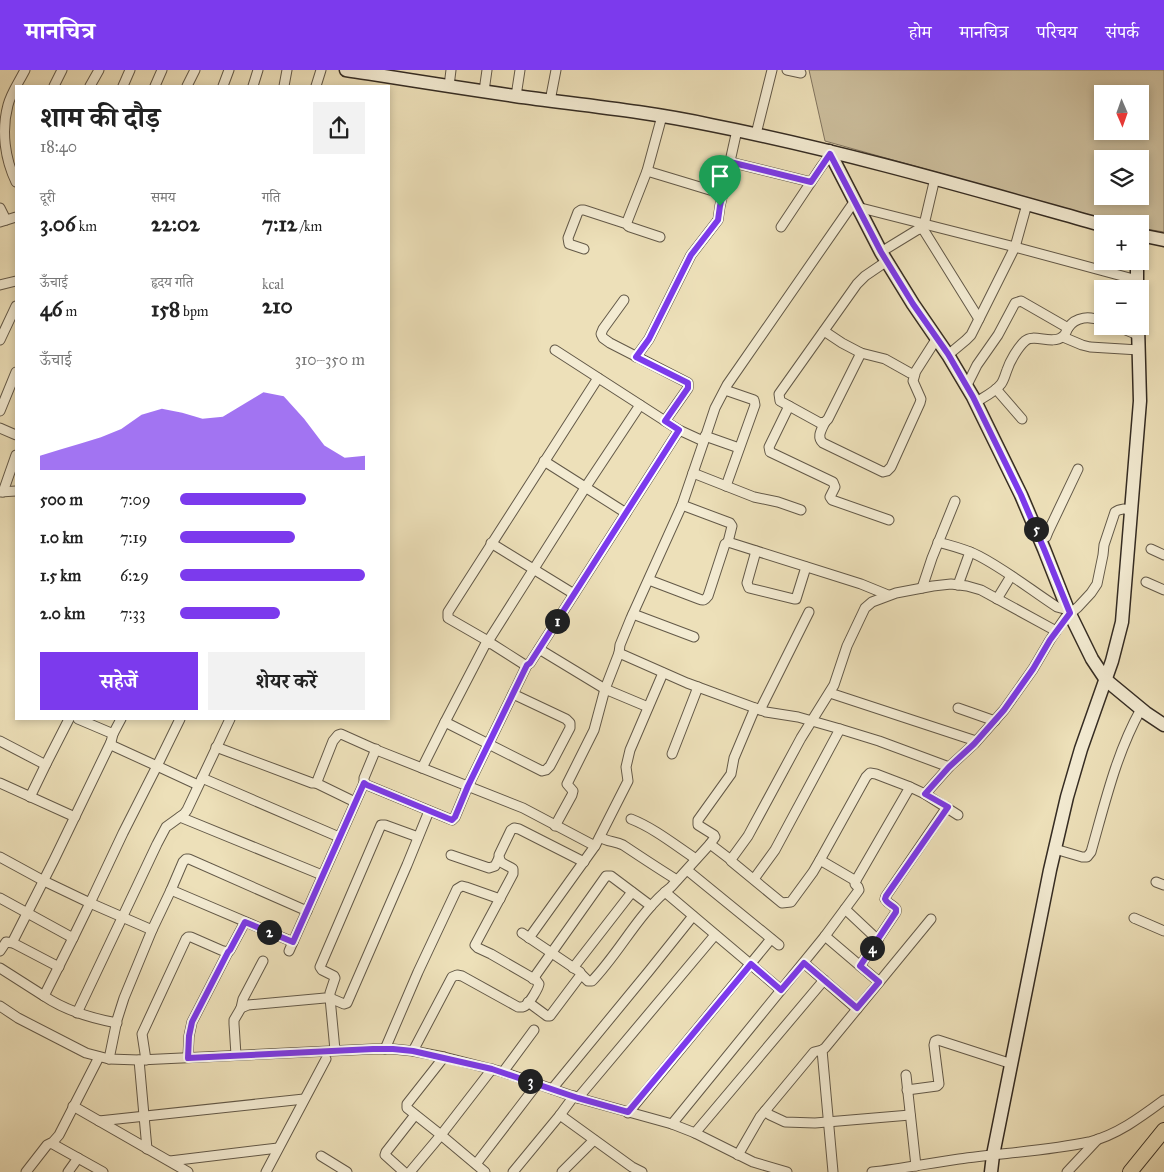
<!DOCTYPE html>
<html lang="hi">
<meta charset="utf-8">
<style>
body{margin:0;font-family:"IM FELL Great Primer","Noto Serif Devanagari",serif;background:#f2f2f2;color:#222;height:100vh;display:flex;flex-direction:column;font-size:19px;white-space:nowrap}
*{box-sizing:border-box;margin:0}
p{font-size:16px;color:#767676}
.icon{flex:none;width:28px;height:28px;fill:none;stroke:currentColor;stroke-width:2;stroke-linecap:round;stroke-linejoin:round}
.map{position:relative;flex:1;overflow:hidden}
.details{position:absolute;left:15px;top:15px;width:375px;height:635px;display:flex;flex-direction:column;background:#fff;border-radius:0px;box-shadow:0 2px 8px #0003}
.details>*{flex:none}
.needle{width:32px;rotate:178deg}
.buttons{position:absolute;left:1094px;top:15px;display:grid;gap:10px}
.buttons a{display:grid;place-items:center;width:55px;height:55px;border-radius:0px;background:#fff;box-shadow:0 2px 8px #0003;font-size:25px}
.pin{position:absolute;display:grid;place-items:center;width:42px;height:42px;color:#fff;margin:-51px -21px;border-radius:50% 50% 50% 0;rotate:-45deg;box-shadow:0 0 5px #0007}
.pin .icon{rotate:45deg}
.km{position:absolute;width:25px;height:25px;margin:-12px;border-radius:50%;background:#222;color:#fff;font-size:14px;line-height:25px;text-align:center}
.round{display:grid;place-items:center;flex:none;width:52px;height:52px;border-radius:0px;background:#f2f2f2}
.head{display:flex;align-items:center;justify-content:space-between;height:85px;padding:0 25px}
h1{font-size:28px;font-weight:700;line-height:38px}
.stats{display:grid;grid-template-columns:repeat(3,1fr);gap:8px;height:85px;padding:5px 25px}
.stats div{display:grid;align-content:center}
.stats b{font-size:21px;font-weight:700}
.stats small{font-size:14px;font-weight:400}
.stats p{font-size:14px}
.chart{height:140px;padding:10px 25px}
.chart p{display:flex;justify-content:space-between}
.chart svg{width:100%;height:90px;margin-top:5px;fill:#7c3aed;opacity:.7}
.cta{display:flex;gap:10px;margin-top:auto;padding:10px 25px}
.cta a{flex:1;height:58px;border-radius:0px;background:#7c3aed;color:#fff;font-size:20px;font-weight:700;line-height:58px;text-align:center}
.cta a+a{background:#f2f2f2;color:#222}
ul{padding:0 25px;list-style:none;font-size:16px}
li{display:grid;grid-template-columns:80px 60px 1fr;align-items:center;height:38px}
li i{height:12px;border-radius:6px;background:#7c3aed}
header{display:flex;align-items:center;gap:30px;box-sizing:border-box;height:70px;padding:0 25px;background:#7c3aed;color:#fff}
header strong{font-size:24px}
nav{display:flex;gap:28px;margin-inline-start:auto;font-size:18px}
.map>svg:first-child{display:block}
.green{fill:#cec1a0;stroke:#827662;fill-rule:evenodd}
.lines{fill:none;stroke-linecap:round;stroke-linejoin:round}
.street-casing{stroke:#635948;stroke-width:11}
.secondary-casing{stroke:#352c23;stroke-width:15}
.primary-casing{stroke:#352c23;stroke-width:16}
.street{stroke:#f3ebd2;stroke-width:9}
.secondary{stroke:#f3ebd2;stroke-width:12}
.primary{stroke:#ede0b9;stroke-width:14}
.route-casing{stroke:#fff;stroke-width:10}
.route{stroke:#7c3aed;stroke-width:6}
</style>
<header>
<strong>मानचित्र</strong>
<nav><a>होम</a><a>मानचित्र</a><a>परिचय</a><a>संपर्क</a></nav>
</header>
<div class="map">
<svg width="1164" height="1102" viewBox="0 0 1164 1102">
<rect width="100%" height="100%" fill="#ede0b9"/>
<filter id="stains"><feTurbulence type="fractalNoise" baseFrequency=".004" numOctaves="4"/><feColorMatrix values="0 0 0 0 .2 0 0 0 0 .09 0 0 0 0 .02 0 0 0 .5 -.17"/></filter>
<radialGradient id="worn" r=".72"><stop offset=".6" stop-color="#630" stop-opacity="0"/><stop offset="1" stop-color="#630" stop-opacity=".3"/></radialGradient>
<path class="green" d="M809,0H1164V162L1140,158V154H1122L825,71ZM1102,24H1140V61H1102ZM1102,89H1140V126H1102Z"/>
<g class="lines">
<g class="street-casing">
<g id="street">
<polyline points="787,0 801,3"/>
<polyline points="54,16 62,0"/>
<polyline points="90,16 99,0"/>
<polyline points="123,16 130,0"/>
<polyline points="155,16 162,0"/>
<polyline points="187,16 195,0"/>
<polyline points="223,16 229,0"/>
<polyline points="253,16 258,0"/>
<polyline points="284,16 287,0"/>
<polyline points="316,16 321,0"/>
<polyline points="449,16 451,0"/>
<polyline points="484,21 487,0"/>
<polyline points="516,26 520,0"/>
<polyline points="550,31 556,0"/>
<polyline points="756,64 772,0"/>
<polyline points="730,92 811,112"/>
<polyline points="647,101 723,124"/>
<polyline points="935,108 923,159 979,249"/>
<path d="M16,112C5,89 1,61 8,35C11,23 19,12 25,0"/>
<polyline points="857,137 1015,177 1137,210"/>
<polyline points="0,138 6,150"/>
<polyline points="0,152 16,147"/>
<polyline points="781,157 821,97 830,85"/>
<polyline points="660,167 630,157 628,156 627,152 647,101 662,46"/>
<polyline points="584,179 569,174 568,168 578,142 581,140 584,140 627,154"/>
<polyline points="881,182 917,160 923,158"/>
<polyline points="0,215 16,211"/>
<polyline points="624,230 603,259 601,264 603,268 610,273 688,313 688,318 665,351"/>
<polyline points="1116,256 1138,265"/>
<polyline points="824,261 842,273 861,283 885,289 910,303 914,304 937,268"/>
<polyline points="1063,267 1082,275 1090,277 1139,280"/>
<polyline points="0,270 16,236"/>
<polyline points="555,280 679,360"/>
<polyline points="861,283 828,349 825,352 820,353 780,331 779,324 857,214 865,206 887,191"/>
<polyline points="948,285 966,270 971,265 1015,177 1027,134"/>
<polyline points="636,287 649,269 691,185 718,150 720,136 737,60"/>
<polyline points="967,315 977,295 998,265 1015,233 1021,231 1068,258"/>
<polyline points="996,319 1022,349"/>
<polyline points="725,320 754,330 755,335 726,416"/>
<path d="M976,332C984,327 995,322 1001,314C1004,310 1005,305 1007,300C1010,291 1018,277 1025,271C1033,263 1052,275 1062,267C1066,265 1066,261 1068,258C1076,246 1090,246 1102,251"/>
<polyline points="789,336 769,377 770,382 833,412 835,417 830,427 832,430 889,450"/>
<polyline points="0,341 16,302"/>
<path d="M825,352C822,359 816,367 823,373L883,402L887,401L891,397L920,333L921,329L913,311L915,304"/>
<polyline points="0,358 16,365"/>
<polyline points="705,366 739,378"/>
<polyline points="544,391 626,443"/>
<polyline points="693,403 754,427 778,432 801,440"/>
<polyline points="0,422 16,421"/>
<polyline points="3,422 16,385"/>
<polyline points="682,435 730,453 732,456 728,472"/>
<polyline points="1040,470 1046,467 1048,462 1078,399"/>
<path d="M938,472C952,476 966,479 979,486C1006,500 1031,520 1057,537L1068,540"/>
<polyline points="491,473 574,524"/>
<polyline points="1151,479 1164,485"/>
<polyline points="756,481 747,513 749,518 794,529 796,529 806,497"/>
<path d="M649,510L699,529C704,531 705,530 708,526L725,474L728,472L861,514L888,525"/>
<polyline points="1146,512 1164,520"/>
<polyline points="958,515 970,482"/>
<polyline points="922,518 932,488 955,431"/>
<polyline points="997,529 1011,506"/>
<polyline points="633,544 694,567"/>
<polyline points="488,571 448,548 448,542 598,308"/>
<polyline points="487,573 585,418 640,335"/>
<path d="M539,579L605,619L619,583L687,613L766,642L798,647L840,659L879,671L949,697L974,674L1004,640L1033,599L1050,570L1065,548L1078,537L1091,523L1097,514L1103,485L1104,475L1115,442C1120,438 1125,439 1131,440"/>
<polyline points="619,583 620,575 631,548 682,435 707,362 715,338 727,315 854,132"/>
<polyline points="830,623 976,671"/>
<polyline points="958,638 995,651"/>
<polyline points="760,640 809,542"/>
<polyline points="78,649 111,663 113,664 111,672 111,675 157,696 123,763 90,833 152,860 124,928 117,950 109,989"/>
<polyline points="180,649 157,696 198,715"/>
<polyline points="445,652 542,701 546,700 550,696 570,658 570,653 566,649 513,624"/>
<polyline points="113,664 121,649"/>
<polyline points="0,671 44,694 46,694 69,649"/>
<polyline points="216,677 312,713 316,713 318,709 333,671 338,665 341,664 379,681 523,738 595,776 628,711 626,697 630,680 663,603"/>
<polyline points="376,679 364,708 364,713 367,715 452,750 455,747 468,716 527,595"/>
<polyline points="672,684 698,617"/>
<polyline points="422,698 445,652 485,575 487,573 492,574 525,595 527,595 530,593 679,360 703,371"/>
<polyline points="202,708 339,767"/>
<polyline points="0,713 75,747"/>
<polyline points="316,713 355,732"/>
<polyline points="910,717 925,724 949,697"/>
<polyline points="925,724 958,745"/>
<polyline points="30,727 46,694"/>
<polyline points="180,747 322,805"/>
<path d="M631,749C654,758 675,775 696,789"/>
<polyline points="555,756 572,725 573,721 567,714 594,660 605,619 648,637"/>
<path d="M600,767C607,772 615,771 623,775C641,787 659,799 677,810"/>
<path d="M1055,779L1082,787H1087L1091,782C1105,733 1116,684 1141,639"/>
<polyline points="451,785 489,798 495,796 499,788"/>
<polyline points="0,787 44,811 90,833 73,868 44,926 0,898"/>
<polyline points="731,790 710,774 715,767 714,765 698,755 698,750 731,704 734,688 755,638"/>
<polyline points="820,790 856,811"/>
<polyline points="687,800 779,875"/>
<polyline points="754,809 775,780 840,659"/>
<polyline points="1156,812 1164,815"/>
<polyline points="171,820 293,872"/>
<polyline points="665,822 781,920"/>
<polyline points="0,828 73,868"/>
<polyline points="845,839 878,870"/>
<polyline points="1134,848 1164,861"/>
<polyline points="152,860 171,820 183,792 186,789 189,789 307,841"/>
<polyline points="522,863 580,902 580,906 550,946 547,946 528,932"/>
<polyline points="825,866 879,912"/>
<polyline points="529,868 595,776"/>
<polyline points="0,881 6,872 13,873"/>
<polyline points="289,881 364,713"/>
<polyline points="804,893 857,939"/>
<path d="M860,896L896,842V839C893,835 888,834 885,829L886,826L947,737"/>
<polyline points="59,897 15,874 13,871 54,790 111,672"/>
<polyline points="573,898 632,822"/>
<path d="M581,904L588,911H592C620,882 639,842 671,817L710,774"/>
<polyline points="533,909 606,806 611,806 651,836"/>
<path d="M44,926C66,941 90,948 117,953"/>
<polyline points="0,936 18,948 86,983 109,989 139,990 373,979 393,979 413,981 444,987 503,1002 578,1028 672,1054 695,1063 753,1092 787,1102"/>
<polyline points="241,938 243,929 263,891"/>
<polyline points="77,943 157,774 166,757 184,744 187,740 230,649"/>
<polyline points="385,979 418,902 457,819 462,816 466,817 500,829"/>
<polyline points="335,980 330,928 330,923 335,908 334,906 322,900 320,897 381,755 385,755 418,767"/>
<polyline points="822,980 833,1102"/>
<path d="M413,981L452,907L457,905L462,906L518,937C521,937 523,938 526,935C530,932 538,919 539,914L536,910L491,884L478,878L475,875L513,804V799C507,794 499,795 499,785L511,760L514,758L519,759L584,792"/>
<polyline points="236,985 234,954 234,950 241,938 248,935 325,928 330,928 344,934 347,933 407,795 429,741"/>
<polyline points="188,987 189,966 192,952 228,882"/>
<polyline points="444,987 407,1034 407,1038 441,1065 485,1102"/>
<polyline points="139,990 147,1079"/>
<polyline points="146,990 142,964 186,869 188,867 191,867 223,881 228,882 230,880 245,852"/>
<polyline points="503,1002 534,960"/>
<polyline points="906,1005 916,1096"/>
<polyline points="552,1019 649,901 693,846"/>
<polyline points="907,1020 937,1016 939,1014 934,975 935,971 938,970 1012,994"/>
<polyline points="578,1028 715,865"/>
<polyline points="73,1036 188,1102"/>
<polyline points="765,1041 770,1045 785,1052 815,1053 910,1045"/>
<polyline points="628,1043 771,869"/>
<polyline points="560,1045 632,1097 642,1102"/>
<polyline points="99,1051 304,1029"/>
<polyline points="672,1054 825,866 859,820 858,817 855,814 855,812 910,717 876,704 870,703 866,707 820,790 813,802 791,832 782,833 731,791 732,788 748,766 801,668 834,615 847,576 865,538 872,532 896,523 933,516 951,514 967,516 981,520 1056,561"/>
<polyline points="695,1063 824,910"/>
<polyline points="52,1073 59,1065 99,987"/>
<polyline points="738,1085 760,1047 814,982 822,980 825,978 931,849"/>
<polyline points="321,1086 347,1102"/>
<polyline points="170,1091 278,1078"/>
<polyline points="476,1094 538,1013"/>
<polyline points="26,1102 47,1075 51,1073 103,1102"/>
<polyline points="68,1102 78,1088"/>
<polyline points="266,1102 326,989"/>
<polyline points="404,1102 385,1085 386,1082 415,1045"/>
<polyline points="410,1102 441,1065 492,999"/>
<polyline points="513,1102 560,1045 574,1026"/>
<polyline points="562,1102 594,1070"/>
<path d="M872,1102C901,1099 930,1093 959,1089C1002,1083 1046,1081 1089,1072C1117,1065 1141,1047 1164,1030"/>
<polyline points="1067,1102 1098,1069"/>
</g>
</g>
<g class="secondary-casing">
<g id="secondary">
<path d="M346,0C403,9 459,18 515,26C581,35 646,41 711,55C843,81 973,119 1102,155"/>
<polyline points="829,81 881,182 913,234 948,285 973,327 1021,425 1044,479 1068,540 1092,589 1106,610 1146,643 1164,655"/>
<polyline points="1140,165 1164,170"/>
<polyline points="1137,191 1137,219"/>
<polyline points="991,1102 993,1085 1050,800 1067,727 1081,679 1112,591 1122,552 1140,331 1138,256"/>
</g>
</g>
<g class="primary-casing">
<polyline id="primary" points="1130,1102 1164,1060"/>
</g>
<use href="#street" class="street"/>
<use href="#secondary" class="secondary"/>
<use href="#primary" class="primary"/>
</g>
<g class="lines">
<g class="route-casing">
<path id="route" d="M830,84L881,182L913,234L948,284L973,327L1021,425L1044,479L1070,543L1050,570L1033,599L1004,640L974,674L949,697L925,724L948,737L886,826L885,829C887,834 893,835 896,839V842L860,896L879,912L857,938L804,893L781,920L751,894L628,1042L578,1028L492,999L413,981L393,979H373L188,988L189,966L192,952L228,882L230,880L245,852L293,872L364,713L367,715L447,748L452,750L455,747L468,716L527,595L530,593L679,360L665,351L688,318V313L636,287L649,269L691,185L718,150L720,136L730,92L811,112Z"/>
</g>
<use href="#route" class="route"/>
</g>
<rect width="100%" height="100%" filter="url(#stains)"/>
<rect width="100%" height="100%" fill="url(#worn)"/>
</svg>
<div class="buttons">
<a><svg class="needle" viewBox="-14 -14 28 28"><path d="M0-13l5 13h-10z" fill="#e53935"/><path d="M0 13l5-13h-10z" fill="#767676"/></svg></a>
<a><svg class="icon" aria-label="layers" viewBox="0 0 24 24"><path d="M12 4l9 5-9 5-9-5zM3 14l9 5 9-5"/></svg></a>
<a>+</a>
<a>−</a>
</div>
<div class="pin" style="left:720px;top:136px;background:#1e9e55"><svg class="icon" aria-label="arrive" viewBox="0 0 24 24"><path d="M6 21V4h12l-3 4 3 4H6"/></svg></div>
<b class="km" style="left:557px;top:551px">1</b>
<b class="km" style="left:269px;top:862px">2</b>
<b class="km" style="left:530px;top:1011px">3</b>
<b class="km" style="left:872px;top:878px">4</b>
<b class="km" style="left:1036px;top:459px">5</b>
<section class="details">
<div class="head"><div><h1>शाम की दौड़</h1><p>18:40</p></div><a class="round"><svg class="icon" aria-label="share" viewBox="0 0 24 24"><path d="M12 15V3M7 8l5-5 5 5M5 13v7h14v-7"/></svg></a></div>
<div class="stats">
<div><p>दूरी</p><b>3.06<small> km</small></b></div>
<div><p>समय</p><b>22:02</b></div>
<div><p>गति</p><b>7:12<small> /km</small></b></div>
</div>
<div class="stats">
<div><p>ऊँचाई</p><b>46<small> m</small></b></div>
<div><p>हृदय गति</p><b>158<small> bpm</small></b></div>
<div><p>kcal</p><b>210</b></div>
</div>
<div class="chart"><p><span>ऊँचाई</span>310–350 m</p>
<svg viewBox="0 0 160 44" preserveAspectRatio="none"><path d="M0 44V37L10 34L20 31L30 28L40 24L50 17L60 14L70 16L80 19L90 18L100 12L110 6L120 8L130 19L140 32L150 38L160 37V44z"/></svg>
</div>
<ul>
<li><b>500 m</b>7:09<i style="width:68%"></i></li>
<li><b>1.0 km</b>7:19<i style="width:62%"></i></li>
<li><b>1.5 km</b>6:29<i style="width:100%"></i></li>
<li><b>2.0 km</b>7:33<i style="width:54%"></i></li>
</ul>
<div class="cta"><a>सहेजें</a><a>शेयर करें</a></div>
</section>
</div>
